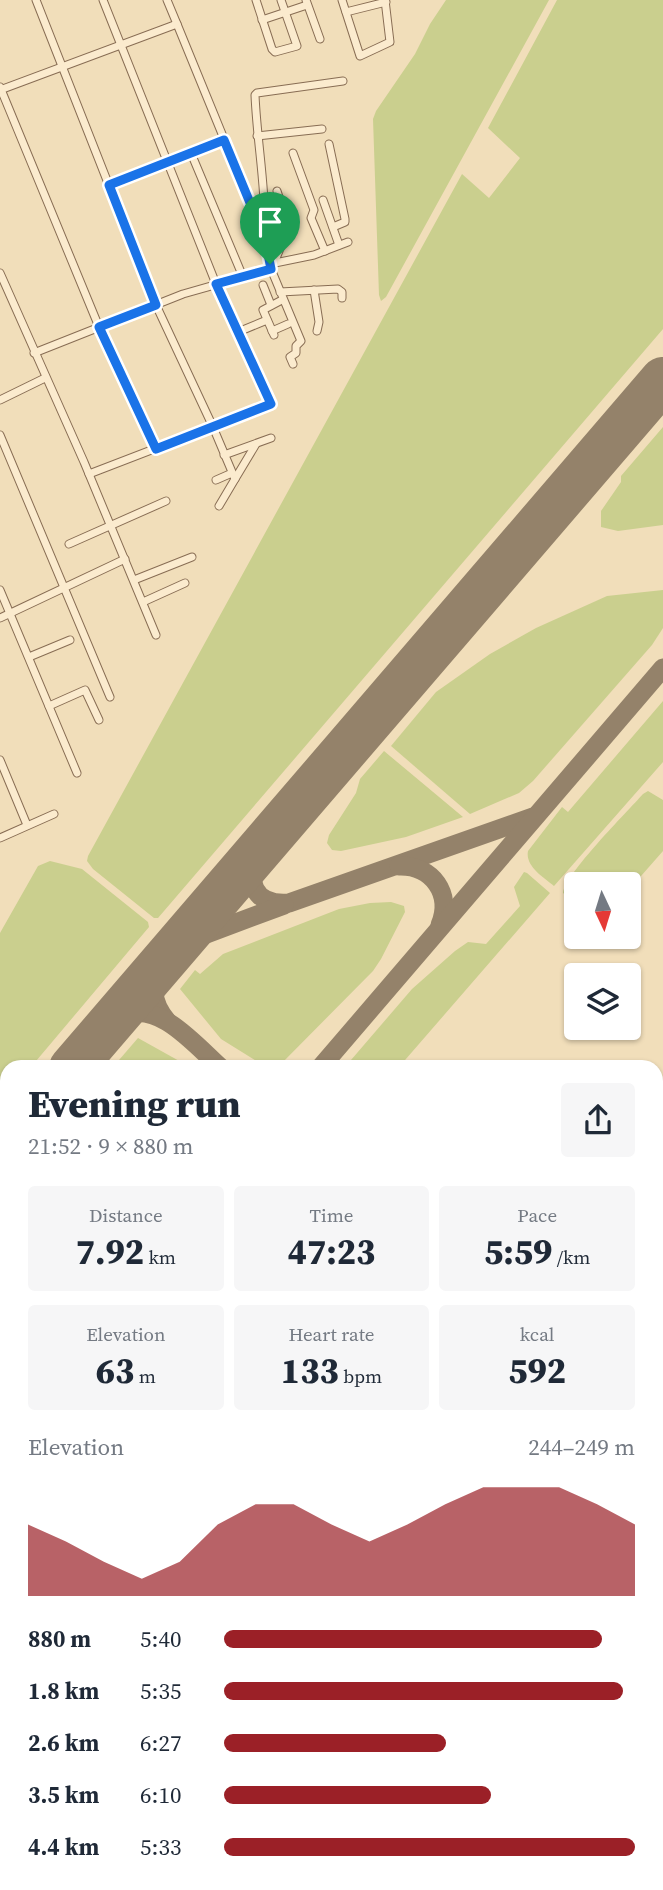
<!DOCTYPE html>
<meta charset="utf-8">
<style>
body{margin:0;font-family:"Source Serif 4",serif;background:#f6f6f7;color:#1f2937;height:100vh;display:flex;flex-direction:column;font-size:26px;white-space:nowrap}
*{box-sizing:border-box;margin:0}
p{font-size:23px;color:#747a83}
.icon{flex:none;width:38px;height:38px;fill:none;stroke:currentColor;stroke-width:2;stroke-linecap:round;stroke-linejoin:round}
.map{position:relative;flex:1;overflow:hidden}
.panel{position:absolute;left:0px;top:1060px;width:663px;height:830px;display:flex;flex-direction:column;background:#fff;border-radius:21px 21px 0 0;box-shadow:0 2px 5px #0004}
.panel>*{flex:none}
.needle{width:46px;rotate:176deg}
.controls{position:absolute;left:564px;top:872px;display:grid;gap:14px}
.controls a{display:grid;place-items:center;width:77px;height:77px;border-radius:7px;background:#fff;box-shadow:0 2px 5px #0004;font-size:35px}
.pin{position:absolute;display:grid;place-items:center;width:60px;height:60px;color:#fff;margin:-72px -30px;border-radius:50% 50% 50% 0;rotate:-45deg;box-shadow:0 0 7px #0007}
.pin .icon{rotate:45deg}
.round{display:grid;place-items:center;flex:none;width:74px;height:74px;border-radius:7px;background:#f6f6f7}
.overview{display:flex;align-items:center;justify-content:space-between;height:119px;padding:0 28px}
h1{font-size:38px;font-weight:800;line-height:52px}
.figures{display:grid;grid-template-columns:repeat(3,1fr);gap:10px;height:119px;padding:7px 28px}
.figures div{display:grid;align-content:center;border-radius:7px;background:#f6f6f7;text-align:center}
.figures b{font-size:35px;font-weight:800}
.figures small{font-size:19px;font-weight:400}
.figures p{font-size:19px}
.chart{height:196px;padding:14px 28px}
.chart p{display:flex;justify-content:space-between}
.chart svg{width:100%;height:126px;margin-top:7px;fill:#9b2027;opacity:.7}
ul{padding:0 28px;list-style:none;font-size:23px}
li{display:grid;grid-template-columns:112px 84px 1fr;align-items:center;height:52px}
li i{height:18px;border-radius:9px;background:#9b2027}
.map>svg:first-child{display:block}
.green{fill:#cacf8e}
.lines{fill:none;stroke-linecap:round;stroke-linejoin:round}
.taxiway{stroke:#94826a;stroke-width:19}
.runway{stroke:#94826a;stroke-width:46}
.street-casing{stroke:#886d54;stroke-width:9}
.secondary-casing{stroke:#6a4e37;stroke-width:11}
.street{stroke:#fbebce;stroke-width:7}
.secondary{stroke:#fbebce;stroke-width:10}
.route-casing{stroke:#fff;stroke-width:14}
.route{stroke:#1a73e8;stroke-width:9}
</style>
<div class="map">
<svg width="663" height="1890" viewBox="0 0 663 1890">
<rect width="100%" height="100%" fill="#f1deba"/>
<g class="green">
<polygon points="446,0 549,0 386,297 381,301 379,295 373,119 376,111 415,54 430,24"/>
<polygon points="557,0 663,0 663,329 158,918 154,918 93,869 87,861 88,856 462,174 489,198 520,158 488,128"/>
<polygon points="663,427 663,525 618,531 601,527 601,511 621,482 621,476"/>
<polygon points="663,590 663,628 652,645 533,781 519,793 470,814 391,746 436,692 490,654 536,628 607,596"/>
<path d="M663,701V762L554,886C543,877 525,866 528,851L562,807L568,812Z"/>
<polygon points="384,751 463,817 406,837 341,851 332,850 327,843 329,835 356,793 360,779"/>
<path d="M648,791L663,800V851L634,884H629L618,874L609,884H576V903L563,893C565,874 627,812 643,794Z"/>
<polygon points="50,861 82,869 148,922 149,927 31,1067 7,1068 7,1096 0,1104 0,933 38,866"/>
<polygon points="524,872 527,873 550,893 399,1067 345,1067 412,989 455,951 468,942 486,944 520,906 514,887"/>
<polygon points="391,902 404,906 405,912 381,959 373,971 278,1067 263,1065 221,1039 180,989 195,970 200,974 223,954 339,909 370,903"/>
<polygon points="138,1038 190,1067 113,1067"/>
<polygon points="7,1204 7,1411 0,1420 0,1218"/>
</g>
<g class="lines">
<g class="taxiway">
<path d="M257,850C246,880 252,906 289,903L533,817"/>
<path d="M399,866C432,865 453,894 440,925"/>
<polyline points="177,945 284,905"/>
<path d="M167,1021C147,997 153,981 167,956"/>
<path d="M97,1038C105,1030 113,1021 123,1016C158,999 196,1046 221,1068"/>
<polyline points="320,1068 663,668"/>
</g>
<g class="runway">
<polyline points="72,1068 663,380"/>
<polyline points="0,1151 7,1143"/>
</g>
<g class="street-casing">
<g id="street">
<polyline points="36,0 156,305 213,427 235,479 219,506"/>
<polyline points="167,0 177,24"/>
<polyline points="256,0 272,49 275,52 297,46 281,0"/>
<polyline points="306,0 320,39"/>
<polyline points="342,0 360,56 390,42 385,0"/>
<polyline points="346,12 386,2"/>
<polyline points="262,20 307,5"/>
<polyline points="0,87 99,327 156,449"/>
<polyline points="0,90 177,24 265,239 271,269 301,341 296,346 296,353 290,357 293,364"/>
<polyline points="257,136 322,129"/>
<polyline points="329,144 345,219 345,222 333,227"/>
<polyline points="191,153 243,277"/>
<polyline points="293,153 314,210 311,218 325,251"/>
<polyline points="109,185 224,140"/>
<polyline points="323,200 339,245"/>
<path d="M265,234C266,188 257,142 255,95L257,93L343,81"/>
<polyline points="274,263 289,227 277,191"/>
<polyline points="270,264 314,255 348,242"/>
<polyline points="0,273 84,462 156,635"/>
<polyline points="263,285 271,305"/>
<polyline points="314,290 319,322 317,331"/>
<polyline points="280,292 338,289 342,292 342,298"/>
<polyline points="272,331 288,324"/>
<polyline points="238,332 267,320"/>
<polyline points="274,335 263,310 280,301"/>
<polyline points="34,353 183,294 271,269"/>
<polyline points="0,400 45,378"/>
<polyline points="0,435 110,697"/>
<polyline points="224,455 271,438"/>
<polyline points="89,474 271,404 216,284 103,0"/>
<polyline points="235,479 256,444"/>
<polyline points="216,480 232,473"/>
<polyline points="69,544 166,501"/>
<polyline points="134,580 192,557"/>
<polyline points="0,590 77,773"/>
<polyline points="143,602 185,583"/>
<polyline points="0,618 125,559"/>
<polyline points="29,657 70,640"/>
<polyline points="49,706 85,690 99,720"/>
<polyline points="0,760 27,825"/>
<polyline points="0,838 54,814"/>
<polyline points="656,1155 663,1154"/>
<polyline points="656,1205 663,1203"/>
<polyline points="656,1242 663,1240"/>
<polyline points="656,1288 663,1286"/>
<polyline points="0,1509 7,1500"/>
<polyline points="0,1536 7,1543"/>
<polyline points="0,1563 7,1554"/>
<polyline points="656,1774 663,1772"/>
<polyline points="656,1811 663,1810"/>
<polyline points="0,1890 7,1876"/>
<polyline points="24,1890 29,1883"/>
</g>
</g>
<g class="secondary-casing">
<g id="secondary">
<polyline points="656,1348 663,1345"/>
<polyline points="0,1748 7,1742"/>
<polyline points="656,1859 663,1859"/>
<polyline points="656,1868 663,1867"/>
<polyline points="368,1890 434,1883"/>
<polyline points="442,1890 510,1883"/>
</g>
</g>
<use href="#street" class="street"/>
<use href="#secondary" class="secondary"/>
</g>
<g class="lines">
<g class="route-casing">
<polygon id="route" points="224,140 265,239 271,269 216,284 271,404 156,449 99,327 156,305 109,185"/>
</g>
<use href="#route" class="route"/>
</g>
</svg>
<div class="controls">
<a><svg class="needle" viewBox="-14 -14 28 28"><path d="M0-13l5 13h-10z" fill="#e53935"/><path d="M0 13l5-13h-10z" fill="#747a83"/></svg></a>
<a><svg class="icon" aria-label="layers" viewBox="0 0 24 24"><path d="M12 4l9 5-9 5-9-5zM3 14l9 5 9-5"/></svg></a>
</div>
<div class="pin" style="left:270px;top:264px;background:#1e9e55"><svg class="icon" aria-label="arrive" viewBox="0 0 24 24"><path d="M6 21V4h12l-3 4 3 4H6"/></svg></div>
<section class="panel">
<div class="overview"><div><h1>Evening run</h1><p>21:52 · 9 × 880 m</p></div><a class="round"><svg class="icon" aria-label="share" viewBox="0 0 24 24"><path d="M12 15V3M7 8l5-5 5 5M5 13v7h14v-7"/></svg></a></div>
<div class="figures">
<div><p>Distance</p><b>7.92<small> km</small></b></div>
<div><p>Time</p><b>47:23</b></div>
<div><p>Pace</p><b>5:59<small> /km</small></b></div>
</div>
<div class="figures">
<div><p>Elevation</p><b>63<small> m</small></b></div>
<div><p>Heart rate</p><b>133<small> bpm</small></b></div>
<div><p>kcal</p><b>592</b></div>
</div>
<div class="chart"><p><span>Elevation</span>244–249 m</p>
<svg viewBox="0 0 160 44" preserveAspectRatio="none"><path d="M0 44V19L10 25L20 32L30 38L40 32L50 19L60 12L70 12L80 19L90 25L100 19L110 12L120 6L130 6L140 6L150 12L160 19V44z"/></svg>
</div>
<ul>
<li><b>880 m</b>5:40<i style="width:92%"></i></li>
<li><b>1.8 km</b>5:35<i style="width:97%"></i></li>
<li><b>2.6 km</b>6:27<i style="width:54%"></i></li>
<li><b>3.5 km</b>6:10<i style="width:65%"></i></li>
<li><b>4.4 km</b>5:33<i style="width:100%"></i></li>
</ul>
</section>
</div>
